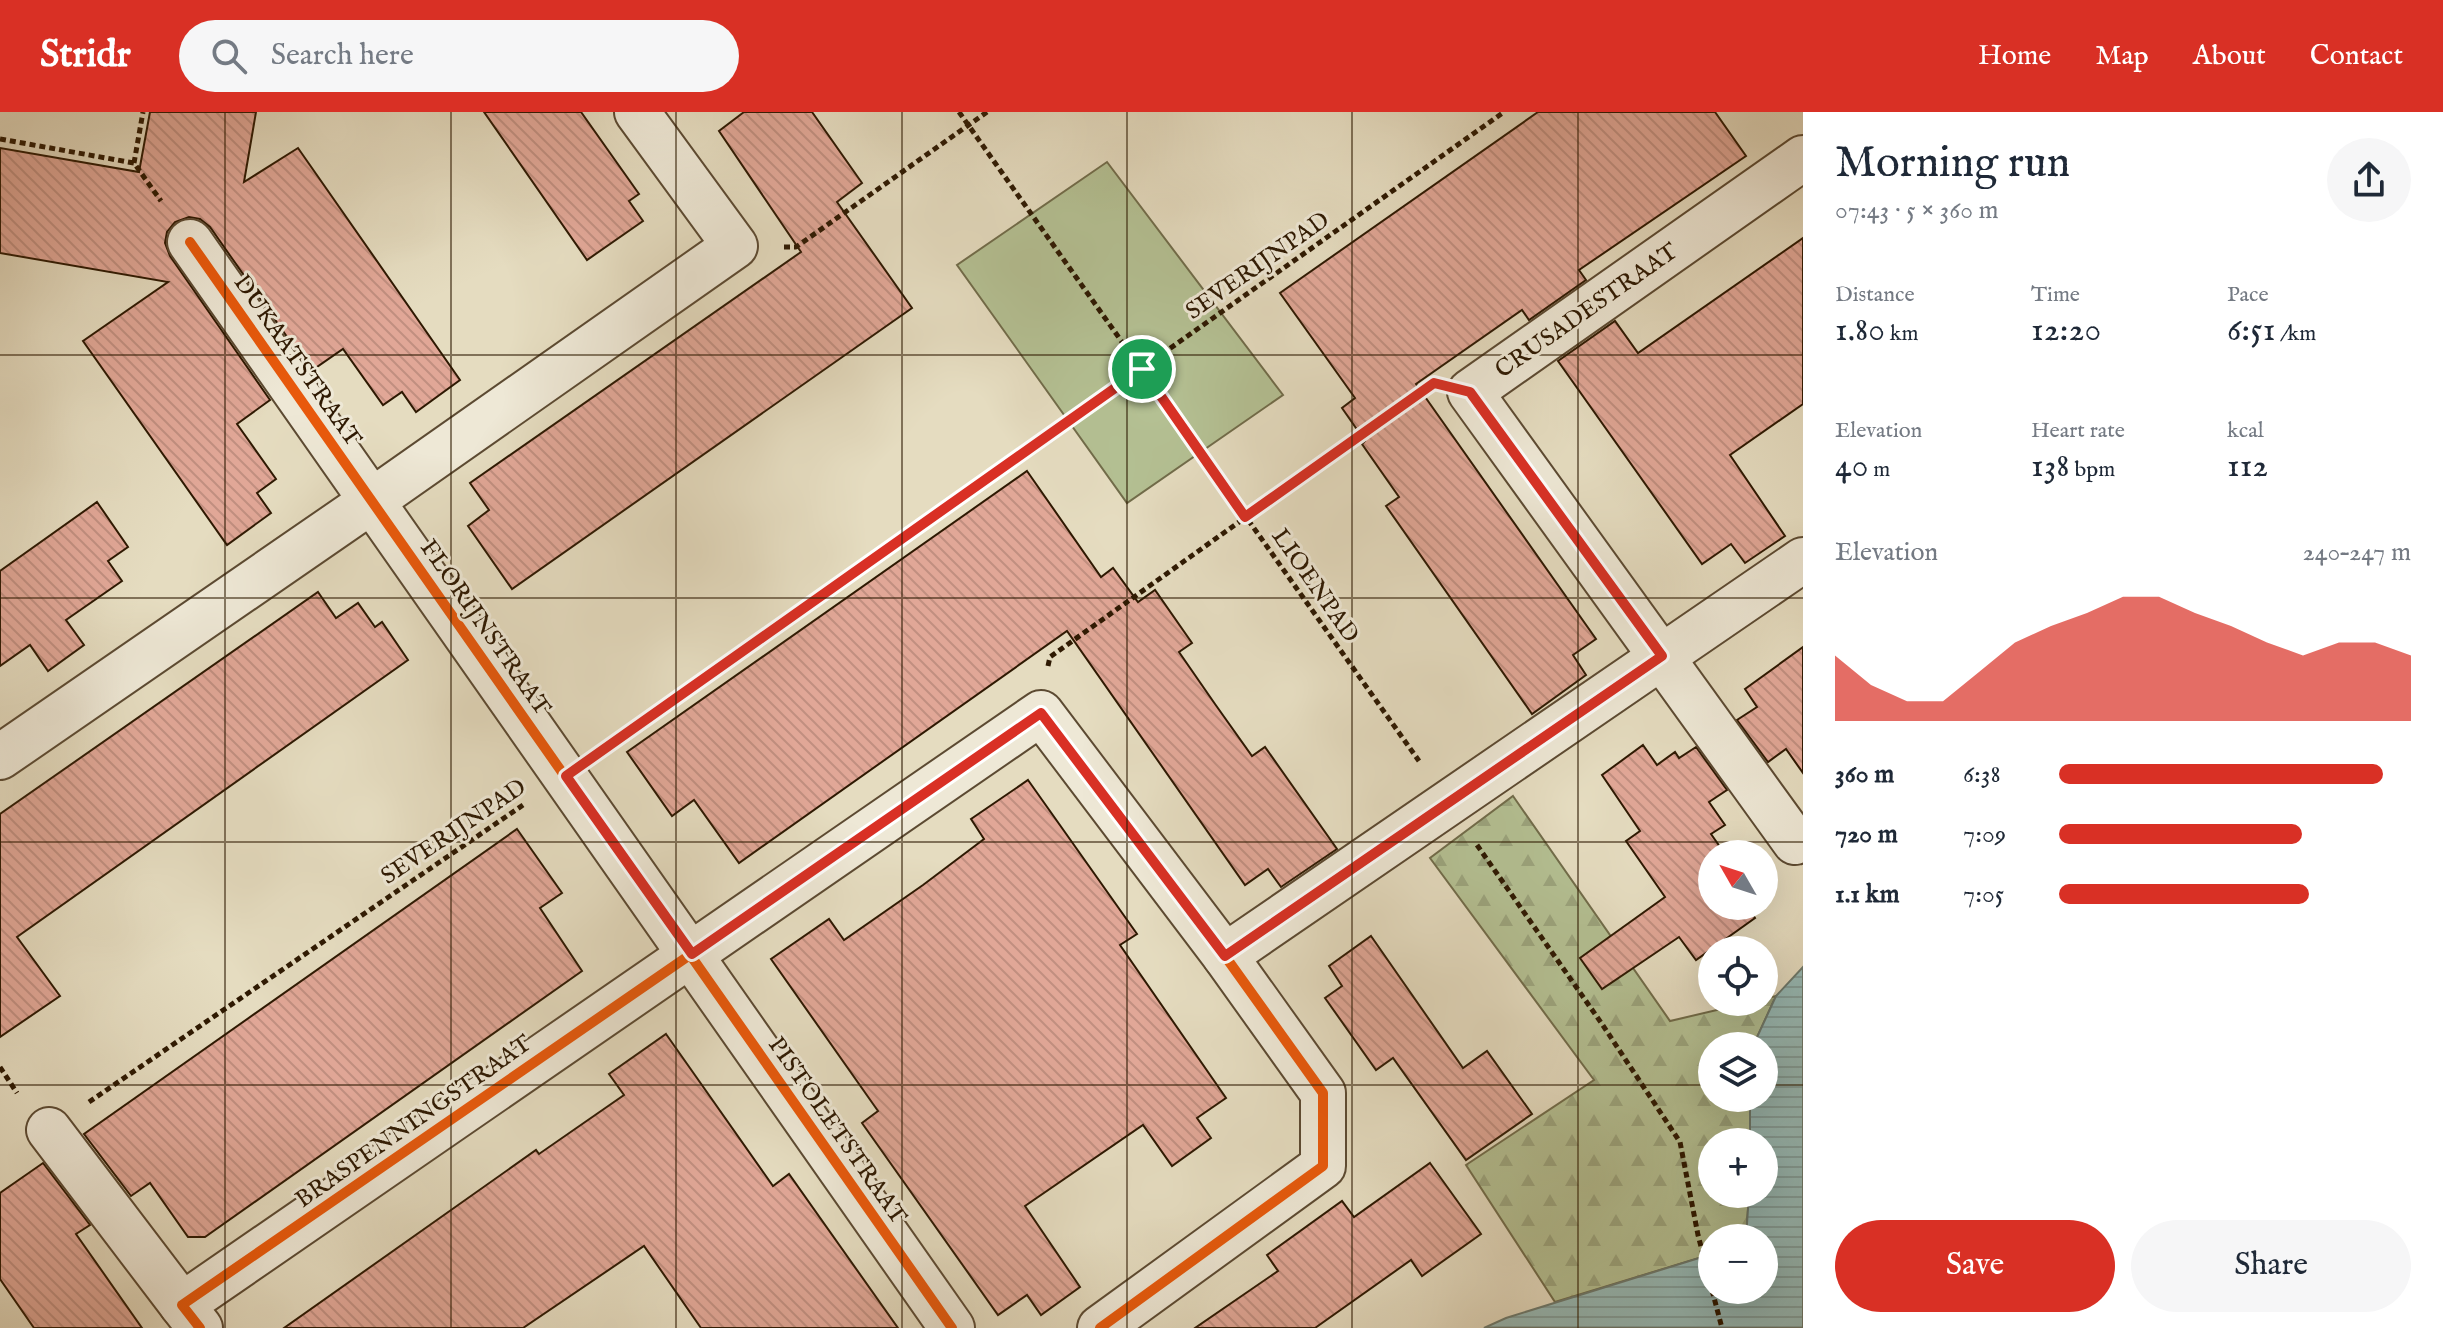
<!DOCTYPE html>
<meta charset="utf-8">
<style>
body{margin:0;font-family:"IM FELL English",serif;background:#f6f6f7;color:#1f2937;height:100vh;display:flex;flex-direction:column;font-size:30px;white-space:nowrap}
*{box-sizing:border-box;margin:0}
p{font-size:26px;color:#747a83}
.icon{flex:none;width:44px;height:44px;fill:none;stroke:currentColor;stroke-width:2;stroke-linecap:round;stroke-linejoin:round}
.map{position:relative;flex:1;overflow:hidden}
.details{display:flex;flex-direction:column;background:#fff;width:640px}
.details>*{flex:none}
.needle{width:52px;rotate:309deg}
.fabs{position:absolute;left:1698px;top:728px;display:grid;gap:16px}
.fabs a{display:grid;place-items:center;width:80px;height:80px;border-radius:50%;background:#fff;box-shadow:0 8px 32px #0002;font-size:40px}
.pin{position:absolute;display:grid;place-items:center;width:68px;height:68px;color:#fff;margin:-34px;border:4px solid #fff;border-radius:50%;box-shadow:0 2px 8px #0007}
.round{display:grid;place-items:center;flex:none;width:84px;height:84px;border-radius:42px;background:#f6f6f7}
.overview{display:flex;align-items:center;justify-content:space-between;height:136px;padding:0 32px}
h1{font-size:44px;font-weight:600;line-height:60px}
.stats{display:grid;grid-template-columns:repeat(3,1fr);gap:12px;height:136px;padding:8px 32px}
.stats div{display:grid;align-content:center}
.stats b{font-size:34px;font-weight:600}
.stats small{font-size:22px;font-weight:400}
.stats p{font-size:22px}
.chart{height:224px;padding:16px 32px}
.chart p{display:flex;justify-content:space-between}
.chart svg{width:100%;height:144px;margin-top:8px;fill:#d93025;opacity:.7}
.cta{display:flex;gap:16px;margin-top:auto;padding:16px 32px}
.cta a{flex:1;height:92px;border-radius:48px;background:#d93025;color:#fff;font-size:32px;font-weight:600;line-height:92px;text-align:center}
.cta a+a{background:#f6f6f7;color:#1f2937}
ul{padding:0 32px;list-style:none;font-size:26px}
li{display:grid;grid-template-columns:128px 96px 1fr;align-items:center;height:60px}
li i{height:20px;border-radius:10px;background:#d93025}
header{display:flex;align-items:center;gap:48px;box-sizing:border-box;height:112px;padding:0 40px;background:#d93025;color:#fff}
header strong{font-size:38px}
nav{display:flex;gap:44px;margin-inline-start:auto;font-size:28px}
.search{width:560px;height:72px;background:#f6f6f7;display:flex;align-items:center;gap:20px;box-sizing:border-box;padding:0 28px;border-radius:44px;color:#747a83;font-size:30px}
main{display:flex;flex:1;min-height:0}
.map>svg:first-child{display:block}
.forest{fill:url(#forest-firs);stroke:#716c4a;stroke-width:2}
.park{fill:#b4c093;stroke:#716c4a;stroke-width:2}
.water{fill:url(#water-rules);stroke:#6c7a6f;stroke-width:2}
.building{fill:url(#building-back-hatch);stroke:#2e1902;stroke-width:2}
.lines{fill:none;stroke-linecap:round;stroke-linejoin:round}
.minor-casing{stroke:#5c4a32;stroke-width:48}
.path{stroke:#2e1902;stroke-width:5;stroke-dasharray:6 4;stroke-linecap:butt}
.minor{stroke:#eee8d6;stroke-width:44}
.cycleway-casing{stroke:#eee8d6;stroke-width:15}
.cycleway{stroke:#e8590c;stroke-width:10}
.route-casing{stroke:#fff;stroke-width:16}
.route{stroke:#d93025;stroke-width:10}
.grid{fill:none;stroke:#2e1902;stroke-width:2;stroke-opacity:0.55}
.labels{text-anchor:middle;stroke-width:6;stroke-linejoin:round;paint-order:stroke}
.street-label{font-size:24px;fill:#2e1902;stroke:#eee8d6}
</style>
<header>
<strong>Stridr</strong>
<div class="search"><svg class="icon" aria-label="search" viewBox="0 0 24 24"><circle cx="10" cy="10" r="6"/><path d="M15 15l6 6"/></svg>Search here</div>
<nav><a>Home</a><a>Map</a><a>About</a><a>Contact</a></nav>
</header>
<main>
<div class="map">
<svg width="1803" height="1216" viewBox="0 0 1803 1216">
<defs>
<pattern id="forest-firs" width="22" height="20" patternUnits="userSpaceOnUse" patternTransform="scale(2)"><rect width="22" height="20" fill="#b4c093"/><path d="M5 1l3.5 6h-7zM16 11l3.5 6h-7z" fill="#9ba47d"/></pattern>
<pattern id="water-rules" width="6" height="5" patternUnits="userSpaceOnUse" patternTransform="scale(2)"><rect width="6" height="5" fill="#96bab7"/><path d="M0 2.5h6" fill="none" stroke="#829f9c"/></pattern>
<pattern id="building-back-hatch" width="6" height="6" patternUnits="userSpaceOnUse" patternTransform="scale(2)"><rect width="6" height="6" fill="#e1a797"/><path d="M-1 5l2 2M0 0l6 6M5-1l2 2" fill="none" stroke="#c18f80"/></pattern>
</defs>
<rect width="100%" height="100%" fill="#e5dcc0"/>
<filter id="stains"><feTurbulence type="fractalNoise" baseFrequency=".0025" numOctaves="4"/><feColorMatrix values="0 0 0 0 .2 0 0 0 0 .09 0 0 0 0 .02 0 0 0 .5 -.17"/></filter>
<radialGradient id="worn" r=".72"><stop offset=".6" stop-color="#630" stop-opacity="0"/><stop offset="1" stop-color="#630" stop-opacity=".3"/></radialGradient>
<polygon class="forest" points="1513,684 1670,909 1751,890 1764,890 1764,887 1776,884 1753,934 1712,934 1712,986 1750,986 1750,1030 1712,1030 1712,1082 1749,1082 1746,1126 1712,1126 1712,1142 1555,1190 1466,1053 1594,968 1430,746"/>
<polygon class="park" points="1107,50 1283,283 1127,391 957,153"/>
<polygon class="water" points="1803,855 1803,1216 1484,1216 1506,1206 1712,1142 1712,1178 1764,1178 1764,1126 1746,1126 1749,1082 1764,1082 1764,1030 1750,1030 1750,986 1764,986 1764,934 1753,934 1776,884"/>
<g class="building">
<polygon points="150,0 256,0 244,70 298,36 460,268 416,300 402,280 383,293 343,237 311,259 210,115 200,107 189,105 175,110 167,120 165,131 170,144 270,288 237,312 276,367 257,381 271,401 227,433 83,229 168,170 0,141 0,36 139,60"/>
<polygon points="484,0 581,0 639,82 629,89 643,109 587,148"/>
<polygon points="744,0 812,0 862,71 837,90 912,196 512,477 468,414 489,398 470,371 801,140 719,19"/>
<polygon points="1538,0 1715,0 1746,44 1579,158 1586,168 1529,208 1522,198 1416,272 1596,527 1573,543 1586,563 1532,602 1386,394 1399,385 1362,332 1365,329 1342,296 1355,286 1280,181"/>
<polygon points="1803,126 1803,292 1730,343 1785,424 1745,451 1731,432 1702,452 1558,249 1615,209 1638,241"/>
<polygon points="1027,359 1101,465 1113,456 1138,490 1155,478 1192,531 1179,540 1215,592 1252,644 1265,635 1337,737 1281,775 1268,757 1245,773 1067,519 739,751 694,688 672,704 627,640"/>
<polygon points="97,390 128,435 108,449 122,469 66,508 84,533 48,559 30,533 0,554 0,459"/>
<polygon points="318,480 336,506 358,491 375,515 382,510 408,548 17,825 60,884 0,925 0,702"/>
<polygon points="1803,535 1803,661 1786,637 1768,650 1737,608 1757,595 1745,577"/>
<polygon points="1643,633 1657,653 1675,640 1679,646 1696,635 1727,678 1709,690 1725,713 1711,722 1725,742 1710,742 1712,794 1747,794 1755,806 1696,848 1679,825 1602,877 1580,846 1665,785 1626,729 1640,719 1602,663"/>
<polygon points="1028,668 1137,822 1120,833 1226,986 1197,1006 1211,1026 1172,1054 1143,1013 1025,1094 1080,1175 1041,1203 1027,1183 998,1203 862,1011 878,999 771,847 829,807 844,828 923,773 984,727 971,707"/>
<polygon points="517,717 562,781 540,796 582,859 205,1125 188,1125 150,1071 131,1084 84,1022"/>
<polygon points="1371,824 1463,956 1487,939 1532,1002 1466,1048 1393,946 1376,958 1325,886 1342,874 1329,854"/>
<polygon points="666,922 773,1074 789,1062 898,1216 701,1216 644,1134 523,1216 284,1216 536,1038 539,1042 624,983 609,962"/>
<polygon points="43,1051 90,1113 76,1122 142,1216 34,1216 0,1167 0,1081"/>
<polygon points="1430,1051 1481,1122 1422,1164 1411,1148 1315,1216 1195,1216 1278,1159 1267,1143 1342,1089 1354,1105"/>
</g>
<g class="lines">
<g class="minor-casing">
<g id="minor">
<polyline points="190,130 952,1216"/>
<polyline points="0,645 373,388 735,134 637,0"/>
<polyline points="1795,730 1470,280 1803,46"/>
<polyline points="1225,844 1803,448"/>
<polyline points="49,1018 182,1193"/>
<polyline points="200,1216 182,1193 1041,601 1225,844 1323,981 1323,1054 1100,1216"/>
</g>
</g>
<g class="path">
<polyline points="959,0 1419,649"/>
<polyline points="0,27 134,51 161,89"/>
<polyline points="134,51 143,0"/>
<polyline points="784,135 796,135 987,0"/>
<polyline points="1048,554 1050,545 1421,280"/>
<polyline points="607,635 1504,0"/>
<polyline points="1477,733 1602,912 1680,1030 1698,1123 1712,1177"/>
<polyline points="0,955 17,981"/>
<polyline points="89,990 523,693"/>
<polyline points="1712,1178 1722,1216"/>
</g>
<use href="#minor" class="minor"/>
<g class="cycleway-casing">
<g id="cycleway">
<polyline points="190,130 952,1216"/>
<polyline points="200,1216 182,1193 1041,601 1225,844 1323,981 1323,1054 1100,1216"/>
</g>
</g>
<use href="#cycleway" class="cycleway"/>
</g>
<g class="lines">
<g class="route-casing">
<polygon id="route" points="1142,257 1245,405 1434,271 1470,280 1662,544 1225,844 1041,601 692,842 566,664"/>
</g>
<use href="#route" class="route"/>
</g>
<path class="grid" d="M225,0V1216M451,0V1216M676,0V1216M902,0V1216M1127,0V1216M1352,0V1216M1578,0V1216M0,243H1803M0,486H1803M0,730H1803M0,973H1712M1764,973H1803"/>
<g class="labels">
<g class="street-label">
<text transform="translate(1257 153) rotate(-35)" y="8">SEVERIJNPAD</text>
<text transform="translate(1586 198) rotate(-35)" y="8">CRUSADESTRAAT</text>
<text transform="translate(298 248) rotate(55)" y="8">DUKAATSTRAAT</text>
<text transform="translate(1316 473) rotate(55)" y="8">LIOENPAD</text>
<text transform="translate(486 515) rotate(55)" y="8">FLORIJNSTRAAT</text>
<text transform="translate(453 719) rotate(-34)" y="8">SEVERIJNPAD</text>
<text transform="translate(413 1009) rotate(-35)" y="8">BRASPENNINGSTRAAT</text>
<text transform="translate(838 1018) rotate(55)" y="8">PISTOLETSTRAAT</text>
</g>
</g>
<rect width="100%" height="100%" filter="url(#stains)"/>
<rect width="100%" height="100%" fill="url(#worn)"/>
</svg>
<div class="fabs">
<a><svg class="needle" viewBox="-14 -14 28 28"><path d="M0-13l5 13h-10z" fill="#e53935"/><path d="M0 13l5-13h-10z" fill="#747a83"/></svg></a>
<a><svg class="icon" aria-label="locate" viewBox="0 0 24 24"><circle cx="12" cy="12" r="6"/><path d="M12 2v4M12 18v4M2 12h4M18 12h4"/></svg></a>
<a><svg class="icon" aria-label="layers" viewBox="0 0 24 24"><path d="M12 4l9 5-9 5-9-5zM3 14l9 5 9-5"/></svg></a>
<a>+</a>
<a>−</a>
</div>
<div class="pin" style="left:1142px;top:257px;background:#1e9e55"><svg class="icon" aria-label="arrive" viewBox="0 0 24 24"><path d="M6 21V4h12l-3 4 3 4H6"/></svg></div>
</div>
<section class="details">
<div class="overview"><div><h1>Morning run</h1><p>07:43 · 5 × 360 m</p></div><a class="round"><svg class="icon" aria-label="share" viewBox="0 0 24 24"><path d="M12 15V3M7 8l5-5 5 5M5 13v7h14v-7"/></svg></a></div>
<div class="stats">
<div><p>Distance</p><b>1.80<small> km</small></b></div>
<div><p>Time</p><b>12:20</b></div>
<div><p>Pace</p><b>6:51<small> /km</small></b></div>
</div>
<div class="stats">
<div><p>Elevation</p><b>40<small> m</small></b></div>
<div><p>Heart rate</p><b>138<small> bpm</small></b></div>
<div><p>kcal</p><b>112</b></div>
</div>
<div class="chart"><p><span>Elevation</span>240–247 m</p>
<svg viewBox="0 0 160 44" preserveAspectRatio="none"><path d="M0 44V24L10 33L20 38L30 38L40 29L50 20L60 15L70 11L80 6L90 6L100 11L110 15L120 20L130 24L140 20L150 20L160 24V44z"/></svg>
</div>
<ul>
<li><b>360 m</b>6:38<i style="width:92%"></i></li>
<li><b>720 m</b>7:09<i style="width:69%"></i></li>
<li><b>1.1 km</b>7:05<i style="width:71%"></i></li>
</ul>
<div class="cta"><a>Save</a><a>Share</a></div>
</section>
</main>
